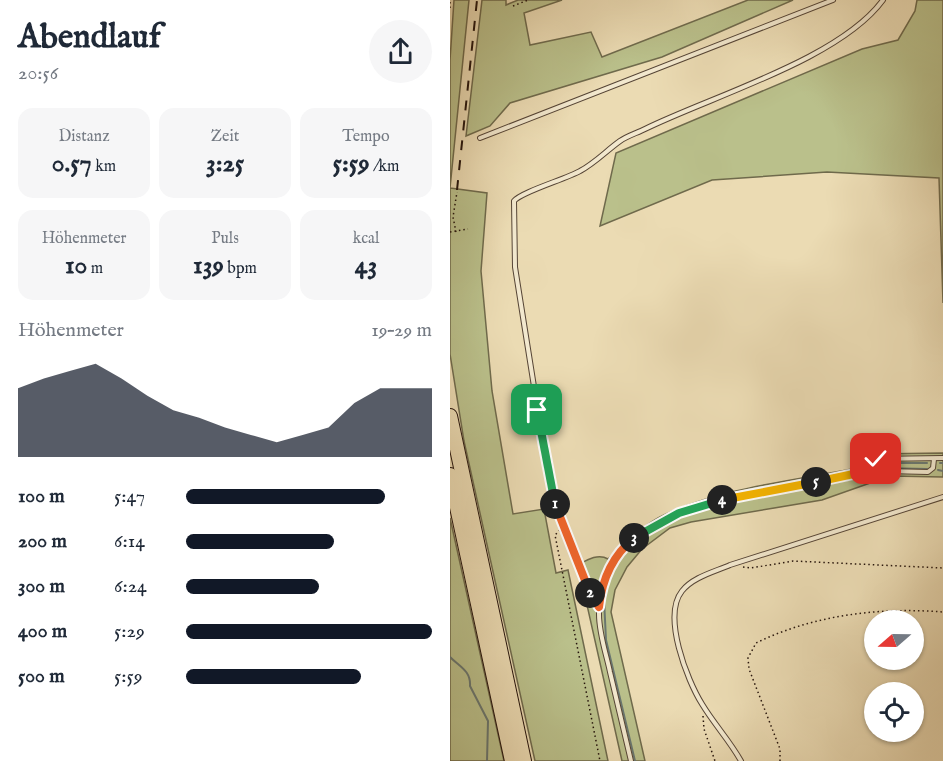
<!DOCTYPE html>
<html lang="de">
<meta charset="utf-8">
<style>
body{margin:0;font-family:"IM FELL English",serif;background:#f6f6f7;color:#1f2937;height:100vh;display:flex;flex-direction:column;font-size:22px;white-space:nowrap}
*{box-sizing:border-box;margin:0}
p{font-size:20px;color:#747a83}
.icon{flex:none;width:33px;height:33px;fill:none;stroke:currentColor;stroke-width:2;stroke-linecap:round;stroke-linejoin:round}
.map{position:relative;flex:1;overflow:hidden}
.side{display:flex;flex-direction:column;background:#fff;width:450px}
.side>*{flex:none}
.needle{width:39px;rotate:250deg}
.controls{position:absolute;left:414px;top:610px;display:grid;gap:12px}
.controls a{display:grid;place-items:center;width:60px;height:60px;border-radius:50%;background:#fff;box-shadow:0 2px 4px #0004;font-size:30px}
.pin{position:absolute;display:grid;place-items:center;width:51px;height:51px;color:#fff;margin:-26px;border-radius:12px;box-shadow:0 3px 9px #0006}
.km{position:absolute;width:30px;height:30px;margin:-15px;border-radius:50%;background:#222;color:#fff;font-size:16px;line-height:30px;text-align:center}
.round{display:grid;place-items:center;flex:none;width:63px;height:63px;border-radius:32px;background:#f6f6f7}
.overview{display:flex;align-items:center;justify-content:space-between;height:102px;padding:0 18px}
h1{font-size:33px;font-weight:700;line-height:45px}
.stats{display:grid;grid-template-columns:repeat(3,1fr);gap:9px;height:102px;padding:6px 18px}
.stats div{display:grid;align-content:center;border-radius:15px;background:#f6f6f7;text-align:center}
.stats b{font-size:26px;font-weight:700}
.stats small{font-size:16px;font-weight:400}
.stats p{font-size:16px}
.chart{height:168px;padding:12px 18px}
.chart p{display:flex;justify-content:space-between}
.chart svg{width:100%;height:108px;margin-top:6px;fill:#111827;opacity:.7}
ul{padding:0 18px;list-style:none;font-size:20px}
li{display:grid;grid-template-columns:96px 72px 1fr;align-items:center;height:45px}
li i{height:15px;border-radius:8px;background:#111827}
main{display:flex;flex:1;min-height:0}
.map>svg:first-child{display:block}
.green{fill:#bac08b;stroke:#6f6a4c;stroke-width:1.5}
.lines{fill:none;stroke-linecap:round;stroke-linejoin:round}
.stream{stroke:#6a7770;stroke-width:2}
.lane-casing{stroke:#564536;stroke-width:6}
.highway-casing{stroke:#24130c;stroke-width:16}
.path{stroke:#24130c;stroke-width:1.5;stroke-dasharray:1.5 3;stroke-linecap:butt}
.lane{stroke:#f2e8ce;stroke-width:4}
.highway{stroke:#ebdbb3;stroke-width:14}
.rail{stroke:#24130c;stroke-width:2;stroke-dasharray:10 10;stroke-linecap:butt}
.split-1-casing{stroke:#fff;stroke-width:12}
.split-2-casing{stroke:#fff;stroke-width:12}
.split-3-casing{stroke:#fff;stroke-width:12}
.split-4-casing{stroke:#fff;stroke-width:12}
.split-5-casing{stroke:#fff;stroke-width:12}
.split-6-casing{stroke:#fff;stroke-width:12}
.split-1{stroke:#22a559;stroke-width:8}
.split-2{stroke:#f0652b;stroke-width:8}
.split-3{stroke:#f0652b;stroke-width:8}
.split-4{stroke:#22a559;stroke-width:8}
.split-5{stroke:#f5b400;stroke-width:8}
.split-6{stroke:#f5b400;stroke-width:8}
</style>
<main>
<section class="side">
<div class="overview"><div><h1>Abendlauf</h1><p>20:56</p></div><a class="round"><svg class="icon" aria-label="share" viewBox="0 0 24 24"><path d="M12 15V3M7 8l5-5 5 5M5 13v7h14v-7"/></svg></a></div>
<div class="stats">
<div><p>Distanz</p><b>0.57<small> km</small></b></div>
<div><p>Zeit</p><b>3:25</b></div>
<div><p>Tempo</p><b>5:59<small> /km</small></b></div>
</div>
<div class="stats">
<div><p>Höhenmeter</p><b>10<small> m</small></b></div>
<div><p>Puls</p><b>139<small> bpm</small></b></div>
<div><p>kcal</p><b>43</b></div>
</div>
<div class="chart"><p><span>Höhenmeter</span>19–29 m</p>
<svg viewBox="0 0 160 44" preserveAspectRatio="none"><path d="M0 44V16L10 12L20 9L30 6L40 12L50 19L60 25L70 28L80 32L90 35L100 38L110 35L120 32L130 22L140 16L150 16L160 16V44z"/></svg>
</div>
<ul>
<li><b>100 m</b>5:47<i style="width:81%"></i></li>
<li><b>200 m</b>6:14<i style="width:60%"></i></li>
<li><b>300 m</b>6:24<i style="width:54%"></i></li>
<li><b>400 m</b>5:29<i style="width:100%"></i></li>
<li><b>500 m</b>5:59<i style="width:71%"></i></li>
</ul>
</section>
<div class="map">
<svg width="493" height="761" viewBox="0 0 493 761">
<rect width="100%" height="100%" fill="#ebdbb3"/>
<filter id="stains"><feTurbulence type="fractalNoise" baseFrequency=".00333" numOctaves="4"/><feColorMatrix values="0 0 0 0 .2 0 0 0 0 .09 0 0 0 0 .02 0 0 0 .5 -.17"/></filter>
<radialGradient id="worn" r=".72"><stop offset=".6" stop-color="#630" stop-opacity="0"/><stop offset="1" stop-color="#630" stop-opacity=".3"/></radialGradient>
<g class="green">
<polygon points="4,0 19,0 0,188 37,193 31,271 42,391 63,514 94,509 106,573 118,570 158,761 85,761 14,441 0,354 0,60"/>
<polygon points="32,0 56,0 56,5 68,0 112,0 74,13 80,45 141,32 152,57 298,0 343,0 212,57 60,103 40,126 16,136"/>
<polygon points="467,0 493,0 493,303 489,178 377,172 262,180 150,226 166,153 412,49 448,40 465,11"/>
<path d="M493,453V477L440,476L372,500L241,522L220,528L192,549L177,567L165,590L161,612L195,761H172L128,565C137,560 148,553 158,559C176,542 194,524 216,514C274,487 349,480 412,467L423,454Z"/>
<polygon points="0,518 54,761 0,761"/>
</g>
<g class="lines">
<g class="stream">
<polyline points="427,463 477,463"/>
<polyline points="490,463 493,463"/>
<polyline points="488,470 493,471"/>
<polyline points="201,531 227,518 259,507 407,478 432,468 477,469"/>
<polyline points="176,552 187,541"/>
<polyline points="154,599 156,640 185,761"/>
<path d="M0,657C10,667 21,671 20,686L38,721L37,761"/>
</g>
<g class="lane-casing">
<g id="lane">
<polyline points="30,138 383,0"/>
<polyline points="433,474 436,471 478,472 483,468 484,459"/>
<path d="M149,607C132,586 106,509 99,481L65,267L64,201C71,192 116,179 130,171C145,163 156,151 170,141C177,136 187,133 195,129C262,96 390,59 433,0"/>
<path d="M181,761C174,731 167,702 160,672C156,653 149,634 149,614C149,499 326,489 410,474L426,459L493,458"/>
<path d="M291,761C280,741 264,724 252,704C237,680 212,616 232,591C243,577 264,572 280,565L493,497"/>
</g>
</g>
<g class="highway-casing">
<g id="highway">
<polyline points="0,416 74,761"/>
<polyline points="0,475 62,761"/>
</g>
</g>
<g class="path">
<polyline points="63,6 78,0"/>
<polyline points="0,8 0,0"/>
<polyline points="0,232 18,229"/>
<polyline points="6,232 3,217 7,192"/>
<polyline points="110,530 105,535 150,761"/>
<polyline points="293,567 301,568 343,561 493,568"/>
<polyline points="253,716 254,729 265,761"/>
<path d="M330,761V749L299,669L298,658L306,643C363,615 430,607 493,612"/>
</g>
<use href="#lane" class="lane"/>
<use href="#highway" class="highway"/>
<polyline class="rail" points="7,190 27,0"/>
</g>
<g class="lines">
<g class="split-1-casing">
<polyline id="split-1" points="87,410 105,504"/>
</g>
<g class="split-2-casing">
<polyline id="split-2" points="105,504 140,593"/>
</g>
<g class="split-3-casing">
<path id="split-3" d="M140,593L149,607C152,579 162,556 184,538"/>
</g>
<g class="split-4-casing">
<polyline id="split-4" points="184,538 229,513 272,500"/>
</g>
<g class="split-5-casing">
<polyline id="split-5" points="272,500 366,482"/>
</g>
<g class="split-6-casing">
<polyline id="split-6" points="366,482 413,472 426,459"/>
</g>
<use href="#split-1" class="split-1"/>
<use href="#split-2" class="split-2"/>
<use href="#split-3" class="split-3"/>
<use href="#split-4" class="split-4"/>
<use href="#split-5" class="split-5"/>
<use href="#split-6" class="split-6"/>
</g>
<rect width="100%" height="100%" filter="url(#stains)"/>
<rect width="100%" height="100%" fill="url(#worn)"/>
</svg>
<div class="controls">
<a><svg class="needle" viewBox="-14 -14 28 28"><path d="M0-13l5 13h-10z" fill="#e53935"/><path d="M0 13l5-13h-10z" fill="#747a83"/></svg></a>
<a><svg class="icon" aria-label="locate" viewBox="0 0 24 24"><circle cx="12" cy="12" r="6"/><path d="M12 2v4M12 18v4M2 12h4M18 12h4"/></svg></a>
</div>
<div class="pin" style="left:87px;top:410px;background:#1e9e55"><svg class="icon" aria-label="arrive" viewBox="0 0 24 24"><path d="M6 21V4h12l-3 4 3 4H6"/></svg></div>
<div class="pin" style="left:426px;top:459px;background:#d93025"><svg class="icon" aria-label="check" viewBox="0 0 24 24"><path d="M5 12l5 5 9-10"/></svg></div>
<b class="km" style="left:105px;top:504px">1</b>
<b class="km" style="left:140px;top:593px">2</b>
<b class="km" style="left:184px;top:538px">3</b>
<b class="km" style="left:272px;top:500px">4</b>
<b class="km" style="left:366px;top:482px">5</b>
</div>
</main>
